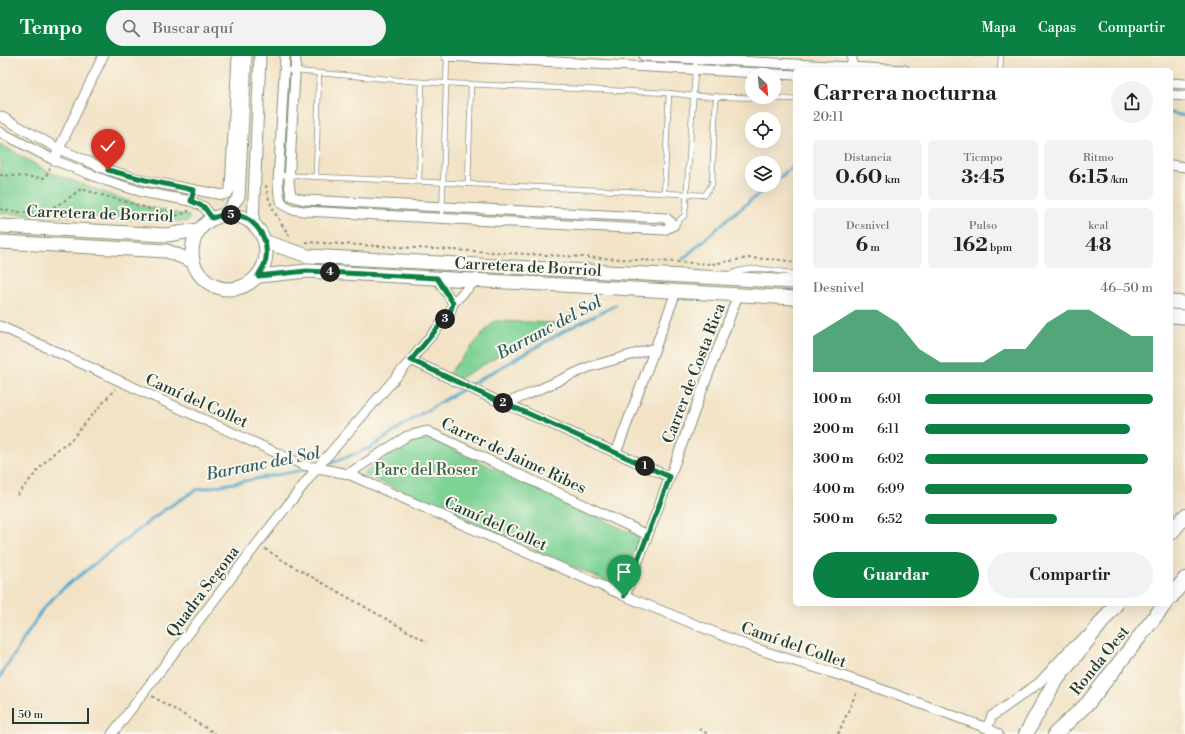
<!DOCTYPE html>
<html lang="es">
<meta charset="utf-8">
<style>
body{margin:0;font-family:"Libre Bodoni",serif;background:#f2f2f2;color:#222;height:100vh;display:flex;flex-direction:column;font-size:15px;white-space:nowrap}
*{box-sizing:border-box;margin:0}
p{font-size:13px;color:#767676}
.icon{flex:none;width:22px;height:22px;fill:none;stroke:currentColor;stroke-width:2;stroke-linecap:round;stroke-linejoin:round}
.map{position:relative;flex:1;overflow:hidden}
.panel{position:absolute;left:793px;top:12px;width:380px;height:538px;display:flex;flex-direction:column;background:#fff;border-radius:6px;box-shadow:0 4px 16px #0002}
.panel>*{flex:none}
.needle{width:26px;rotate:154deg}
.controls{position:absolute;left:745px;top:12px;display:grid;gap:8px}
.controls a{display:grid;place-items:center;width:36px;height:36px;border-radius:50%;background:#fff;box-shadow:0 4px 16px #0002;font-size:20px}
.scale{position:absolute;left:12px;bottom:10px;width:77px;box-sizing:border-box;padding-left:4px;border:2px solid #1f3d34;border-top:0;font-size:11px;line-height:14px;white-space:nowrap;color:#1f3d34;-webkit-text-stroke:3px #fbf7ec;paint-order:stroke}
.pin{position:absolute;display:grid;place-items:center;width:34px;height:34px;color:#fff;margin:-41px -17px;border-radius:50% 50% 50% 0;rotate:-45deg;box-shadow:0 0 4px #0007}
.pin .icon{rotate:45deg}
.km{position:absolute;width:20px;height:20px;margin:-10px;border-radius:50%;background:#222;color:#fff;font-size:11px;line-height:20px;text-align:center}
.round{display:grid;place-items:center;flex:none;width:42px;height:42px;border-radius:21px;background:#f2f2f2}
.overview{display:flex;align-items:center;justify-content:space-between;height:68px;padding:0 20px}
h1{font-size:22px;font-weight:700;line-height:30px}
.metrics{display:grid;grid-template-columns:repeat(3,1fr);gap:6px;height:68px;padding:4px 20px}
.metrics div{display:grid;align-content:center;border-radius:6px;background:#f2f2f2;text-align:center}
.metrics b{font-size:20px;font-weight:700}
.metrics small{font-size:11px;font-weight:400}
.metrics p{font-size:11px}
.chart{height:112px;padding:8px 20px}
.chart p{display:flex;justify-content:space-between}
.chart svg{width:100%;height:72px;margin-top:4px;fill:#0b8043;opacity:.7}
.cta{display:flex;gap:8px;margin-top:auto;padding:8px 20px}
.cta a{flex:1;height:46px;border-radius:24px;background:#0b8043;color:#fff;font-size:16px;font-weight:700;line-height:46px;text-align:center}
.cta a+a{background:#f2f2f2;color:#222}
ul{padding:0 20px;list-style:none;font-size:13px}
li{display:grid;grid-template-columns:64px 48px 1fr;align-items:center;height:30px}
li i{height:10px;border-radius:5px;background:#0b8043}
header{display:flex;align-items:center;gap:24px;box-sizing:border-box;height:56px;padding:0 20px;background:#0b8043;color:#fff}
header strong{font-size:19px}
nav{display:flex;gap:22px;margin-inline-start:auto;font-size:14px}
.search{width:280px;height:36px;background:#f2f2f2;display:flex;align-items:center;gap:10px;box-sizing:border-box;padding:0 14px;border-radius:22px;color:#767676;font-size:15px}
.map>svg:first-child{display:block}
.green{fill:#7dd294;stroke:#4e8864}
.lines{fill:none;stroke-linecap:round;stroke-linejoin:round}
.stream{stroke:#4ea7cc;stroke-width:3}
.service-casing{stroke:#88907d;stroke-width:6}
.minor-casing{stroke:#88907d;stroke-width:11}
.tertiary-casing{stroke:#88907d;stroke-width:13}
.secondary-casing{stroke:#88907d;stroke-width:15}
.primary-casing{stroke:#88907d;stroke-width:16}
.path{stroke:#88907d;stroke-width:2;stroke-dasharray:3 3;stroke-linecap:butt}
.service{stroke:#fff;stroke-width:4.5}
.minor{stroke:#fff;stroke-width:9}
.tertiary{stroke:#fff;stroke-width:11}
.secondary{stroke:#fff;stroke-width:13}
.primary{stroke:#fff;stroke-width:14}
.route-casing{stroke:#fff;stroke-width:8}
.route{stroke:#0b8043;stroke-width:5}
.labels{text-anchor:middle;stroke-width:4;stroke-linejoin:round;paint-order:stroke}
.street-label{font-size:16px;fill:#1f3d34;stroke:#fbf7ec}
.park-label{font-size:16px;fill:#36624c;stroke:#fbf7ec}
.water-label{font-size:17px;font-style:italic;fill:#2d5d62;stroke:#fbf7ec}
</style>
<header>
<strong>Tempo</strong>
<div class="search"><svg class="icon" aria-label="search" viewBox="0 0 24 24"><circle cx="10" cy="10" r="6"/><path d="M15 15l6 6"/></svg>Buscar aquí</div>
<nav><a>Mapa</a><a>Capas</a><a>Compartir</a></nav>
</header>
<div class="map">
<svg width="1185" height="678" viewBox="0 0 1185 678">
<rect width="100%" height="100%" fill="#fbf7ec"/>
<filter id="ink" filterUnits="userSpaceOnUse"><feTurbulence type="fractalNoise" baseFrequency=".025" numOctaves="2"/><feDisplacementMap in="SourceGraphic" scale="8" xChannelSelector="R" yChannelSelector="G"/><feConvolveMatrix kernelMatrix="1 2 1 2 8 2 1 2 1" color-interpolation-filters="sRGB"/></filter>
<filter id="wash" filterUnits="userSpaceOnUse"><feTurbulence type="fractalNoise" baseFrequency=".012" numOctaves="4" result="noise"/><feDisplacementMap in="SourceGraphic" scale="16" xChannelSelector="R" yChannelSelector="G"/><feGaussianBlur stdDeviation="0.9" result="paint"/><feColorMatrix in="noise" values="0 0 0 0 0 0 0 0 0 0 0 0 0 0 0 0 0 1.4 0 .05"/><feComposite in="paint" operator="in"/></filter>
<g filter="url(#wash)">
<rect width="100%" height="100%" fill="#f2e3c6"/>
<g class="green">
<polygon points="0,88 47,115 65,122 139,149 189,160 188,166 0,157"/>
<polygon points="494,265 557,267 460,322 448,318"/>
<polygon points="413,383 433,384 640,481 620,531 363,418"/>
</g>
<g class="lines">
<g class="stream">
<polyline points="1171,57 1185,60"/>
<polyline points="774,126 795,109"/>
<polyline points="683,203 730,161 770,129"/>
<polyline points="470,329 566,274 616,249"/>
<polyline points="323,410 370,392 419,359 465,332"/>
<polyline points="0,621 42,554 61,534 164,454 196,434 308,413"/>
</g>
</g>
</g>
<g filter="url(#ink)">
<g class="lines">
<g class="service-casing">
<g id="service">
<polyline points="284,14 422,26 669,37 693,40 795,43"/>
<polyline points="1000,14 1001,0"/>
<polyline points="278,119 705,139 712,128 716,40"/>
<polyline points="316,120 319,17"/>
<polyline points="419,125 422,26"/>
<polyline points="468,128 471,29"/>
<polyline points="664,137 669,37"/>
<polyline points="442,162 447,0"/>
<polyline points="674,169 685,159 696,2"/>
<path d="M730,218C749,209 775,214 795,218"/>
</g>
</g>
<g class="minor-casing">
<g id="minor">
<polyline points="285,0 278,127 279,138 282,148 291,153 304,155 664,174 674,169 666,162 304,144 291,140 289,127 296,0"/>
<polyline points="446,0 795,19"/>
<polyline points="644,0 905,14"/>
<polyline points="852,14 852,0"/>
<polyline points="1171,27 1185,28"/>
<polyline points="1171,39 1185,40"/>
<polyline points="0,60 59,93 108,114 146,125 223,139 228,137 230,133 237,0"/>
<polyline points="0,76 54,104 107,125 142,136 191,145 204,151 212,162"/>
<polyline points="56,99 103,0"/>
<polyline points="1171,109 1185,111"/>
<polyline points="437,222 453,247"/>
<polyline points="0,270 303,409 348,418 625,540 751,591 861,626 987,672"/>
<polyline points="411,304 504,348 518,353 670,421"/>
<polyline points="504,348 529,338 589,311 655,292"/>
<polyline points="616,397 676,236"/>
<polyline points="348,418 407,380 427,375 648,479"/>
<polyline points="625,540 738,239"/>
<polyline points="112,678 257,488 317,412 411,304 450,257 453,247 476,224"/>
<polyline points="998,678 987,672 992,660 1039,627 1071,592 1085,581"/>
</g>
</g>
<g class="tertiary-casing">
<g id="tertiary">
<polyline points="225,158 239,141 246,0"/>
<polyline points="253,166 260,0"/>
</g>
</g>
<g class="secondary-casing">
<g id="secondary">
<circle cx="229" cy="196" r="37"/>
<polyline points="0,170 167,179 198,174"/>
<polyline points="0,186 167,195 192,205"/>
<polyline points="266,186 308,200 795,226"/>
<polyline points="259,220 307,215 795,242"/>
<polyline points="1171,246 1185,247"/>
<polyline points="1171,260 1185,261"/>
</g>
</g>
<g class="primary-casing">
<g id="primary">
<polyline points="1171,477 1185,460"/>
<polyline points="1171,541 1185,523"/>
<polyline points="1026,678 1054,627 1116,548"/>
<polyline points="1055,678 1088,647 1165,548"/>
</g>
</g>
<g class="path">
<polyline points="974,0 986,0"/>
<polyline points="0,119 45,122 50,112"/>
<path d="M266,129C268,149 280,166 291,182"/>
<path d="M0,153C13,155 27,158 40,155C56,152 69,142 81,133L175,160L188,156V154"/>
<polyline points="305,186 712,208 748,202 783,204 795,207"/>
<polyline points="17,439 44,407 59,392 70,385 115,333"/>
<polyline points="265,493 289,508 427,586"/>
<polyline points="152,640 216,678"/>
<polyline points="699,673 708,678"/>
<polyline points="838,678 857,635"/>
</g>
<use href="#service" class="service"/>
<use href="#minor" class="minor"/>
<use href="#tertiary" class="tertiary"/>
<use href="#secondary" class="secondary"/>
<use href="#primary" class="primary"/>
</g>
</g>
<g class="lines" filter="url(#ink)">
<g class="route-casing">
<path id="route" d="M108,114L146,124L194,134L191,145L204,151L212,162C216,161 220,159 225,159C250,155 269,178 266,202C266,208 261,214 258,220L307,215L437,222L453,247L450,257L411,304L504,348L518,353L670,421L624,540"/>
</g>
<use href="#route" class="route"/>
</g>
<g class="labels">
<g class="street-label">
<text transform="translate(100 157) rotate(2)" y="6">Carretera de Borriol</text>
<text transform="translate(528 210) rotate(3)" y="6">Carretera de Borriol</text>
<text transform="translate(693 317) rotate(-69)" y="6">Carrer de Costa Rica</text>
<text transform="translate(197 344) rotate(24)" y="6">Camí del Collet</text>
<text transform="translate(514 399) rotate(25)" y="6">Carrer de Jaime Ribes</text>
<text transform="translate(496 467) rotate(24)" y="6">Camí del Collet</text>
<text transform="translate(202 535) rotate(-53)" y="6">Quadra Segona</text>
<text transform="translate(794 588) rotate(19)" y="6">Camí del Collet</text>
<text transform="translate(1099 604) rotate(-51)" y="6">Ronda Oest</text>
</g>
<g class="park-label">
<text x="426" y="419">Parc del Roser</text>
</g>
<g class="water-label">
<text transform="translate(549 271) rotate(-28)" y="6">Barranc del Sol</text>
<text transform="translate(263 407) rotate(-11)" y="6">Barranc del Sol</text>
</g>
</g>
</svg>
<div class="controls">
<a><svg class="needle" viewBox="-14 -14 28 28"><path d="M0-13l5 13h-10z" fill="#e53935"/><path d="M0 13l5-13h-10z" fill="#767676"/></svg></a>
<a><svg class="icon" aria-label="locate" viewBox="0 0 24 24"><circle cx="12" cy="12" r="6"/><path d="M12 2v4M12 18v4M2 12h4M18 12h4"/></svg></a>
<a><svg class="icon" aria-label="layers" viewBox="0 0 24 24"><path d="M12 4l9 5-9 5-9-5zM3 14l9 5 9-5"/></svg></a>
</div>
<div class="scale">50 m</div>
<div class="pin" style="left:624px;top:540px;background:#1e9e55"><svg class="icon" aria-label="arrive" viewBox="0 0 24 24"><path d="M6 21V4h12l-3 4 3 4H6"/></svg></div>
<div class="pin" style="left:108px;top:114px;background:#d93025"><svg class="icon" aria-label="check" viewBox="0 0 24 24"><path d="M5 12l5 5 9-10"/></svg></div>
<b class="km" style="left:645px;top:410px">1</b>
<b class="km" style="left:503px;top:347px">2</b>
<b class="km" style="left:445px;top:263px">3</b>
<b class="km" style="left:330px;top:216px">4</b>
<b class="km" style="left:231px;top:159px">5</b>
<section class="panel">
<div class="overview"><div><h1>Carrera nocturna</h1><p>20:11</p></div><a class="round"><svg class="icon" aria-label="share" viewBox="0 0 24 24"><path d="M12 15V3M7 8l5-5 5 5M5 13v7h14v-7"/></svg></a></div>
<div class="metrics">
<div><p>Distancia</p><b>0.60<small> km</small></b></div>
<div><p>Tiempo</p><b>3:45</b></div>
<div><p>Ritmo</p><b>6:15<small> /km</small></b></div>
</div>
<div class="metrics">
<div><p>Desnivel</p><b>6<small> m</small></b></div>
<div><p>Pulso</p><b>162<small> bpm</small></b></div>
<div><p>kcal</p><b>48</b></div>
</div>
<div class="chart"><p><span>Desnivel</span>46–50 m</p>
<svg viewBox="0 0 160 44" preserveAspectRatio="none"><path d="M0 44V22L10 14L20 6L30 6L40 14L50 30L60 38L70 38L80 38L90 30L100 30L110 14L120 6L130 6L140 14L150 22L160 22V44z"/></svg>
</div>
<ul>
<li><b>100 m</b>6:01<i style="width:100%"></i></li>
<li><b>200 m</b>6:11<i style="width:90%"></i></li>
<li><b>300 m</b>6:02<i style="width:98%"></i></li>
<li><b>400 m</b>6:09<i style="width:91%"></i></li>
<li><b>500 m</b>6:52<i style="width:58%"></i></li>
</ul>
<div class="cta"><a>Guardar</a><a>Compartir</a></div>
</section>
</div>
